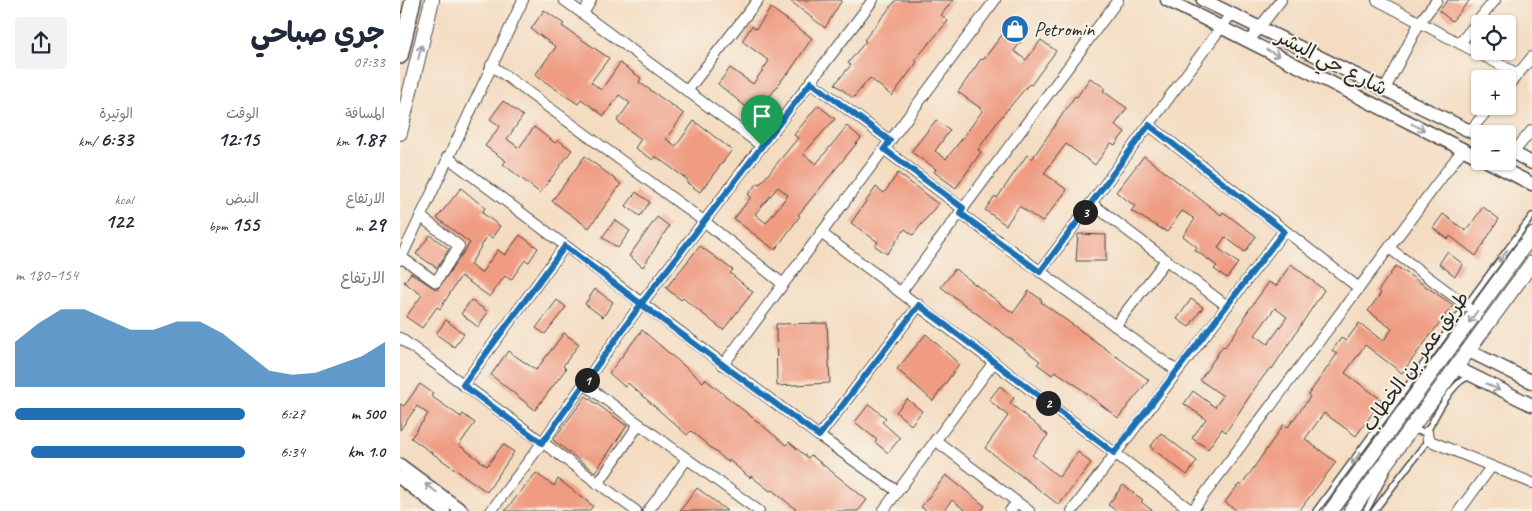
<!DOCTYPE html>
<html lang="ar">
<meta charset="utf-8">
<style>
body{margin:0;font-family:Caveat,"Playpen Sans Arabic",sans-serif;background:#f2f2f3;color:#1f2937;direction:rtl;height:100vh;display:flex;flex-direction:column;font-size:19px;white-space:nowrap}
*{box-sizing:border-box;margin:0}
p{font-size:16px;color:#747a83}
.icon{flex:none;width:28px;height:28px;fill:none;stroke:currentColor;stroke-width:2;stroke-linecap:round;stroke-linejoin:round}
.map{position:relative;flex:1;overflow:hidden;direction:ltr}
.side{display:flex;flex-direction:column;background:#fff;width:400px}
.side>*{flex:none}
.tools{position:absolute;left:1071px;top:15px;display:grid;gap:10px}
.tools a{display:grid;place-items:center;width:45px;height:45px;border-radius:5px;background:#fff;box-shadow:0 1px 4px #0004;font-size:25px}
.pin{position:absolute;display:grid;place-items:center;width:42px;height:42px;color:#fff;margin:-51px -21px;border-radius:50% 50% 50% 0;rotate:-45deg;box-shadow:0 0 5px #0007}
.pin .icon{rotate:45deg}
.km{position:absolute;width:25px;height:25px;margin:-12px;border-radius:50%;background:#222;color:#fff;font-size:14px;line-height:25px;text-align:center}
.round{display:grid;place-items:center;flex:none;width:52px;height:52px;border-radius:5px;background:#f2f2f3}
.summary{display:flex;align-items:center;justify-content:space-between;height:85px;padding:0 15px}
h1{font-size:28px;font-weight:700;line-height:38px}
.metrics{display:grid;grid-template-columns:repeat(3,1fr);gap:8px;height:85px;padding:5px 15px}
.metrics div{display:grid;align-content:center}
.metrics b{font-size:21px;font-weight:700}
.metrics small{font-size:14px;font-weight:400}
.metrics p{font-size:14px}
.chart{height:140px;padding:10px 15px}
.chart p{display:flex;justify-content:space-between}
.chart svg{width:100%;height:90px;margin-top:5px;fill:#1f6fb2;opacity:.7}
ul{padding:0 15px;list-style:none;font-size:16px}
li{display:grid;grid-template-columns:80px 60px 1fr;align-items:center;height:38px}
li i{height:12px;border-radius:6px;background:#1f6fb2}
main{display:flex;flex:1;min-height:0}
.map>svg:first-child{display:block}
.building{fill:#ef9c82;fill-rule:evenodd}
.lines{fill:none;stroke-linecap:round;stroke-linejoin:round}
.service-casing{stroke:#494642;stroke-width:8}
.minor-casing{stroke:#494642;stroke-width:12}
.tertiary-casing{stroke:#494642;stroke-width:15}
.secondary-casing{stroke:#494642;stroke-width:16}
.primary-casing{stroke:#494642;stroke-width:18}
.service{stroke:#fff;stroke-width:5}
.minor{stroke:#fff;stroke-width:10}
.tertiary{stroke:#fff;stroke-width:12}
.secondary{stroke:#fff;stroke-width:14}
.primary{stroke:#fff;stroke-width:15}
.oneway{stroke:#a0a0a0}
.route-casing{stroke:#fff;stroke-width:10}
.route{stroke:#1f6fb2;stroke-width:6}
.labels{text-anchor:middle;stroke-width:4;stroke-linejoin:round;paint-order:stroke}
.poi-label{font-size:20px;fill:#2b2b2b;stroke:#f7f3e8;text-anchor:start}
.street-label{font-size:20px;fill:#2b2b2b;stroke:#f7f3e8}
</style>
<main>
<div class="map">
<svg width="1132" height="511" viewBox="0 0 1132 511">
<rect width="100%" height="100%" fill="#f7f3e8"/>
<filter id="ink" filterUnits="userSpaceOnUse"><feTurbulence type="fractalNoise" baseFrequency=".02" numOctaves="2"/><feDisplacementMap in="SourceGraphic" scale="10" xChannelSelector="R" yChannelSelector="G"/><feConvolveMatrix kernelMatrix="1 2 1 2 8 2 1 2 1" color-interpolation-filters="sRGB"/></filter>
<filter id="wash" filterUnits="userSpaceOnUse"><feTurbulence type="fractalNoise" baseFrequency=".0096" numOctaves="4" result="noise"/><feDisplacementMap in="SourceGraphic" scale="20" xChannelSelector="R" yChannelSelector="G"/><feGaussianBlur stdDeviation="1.12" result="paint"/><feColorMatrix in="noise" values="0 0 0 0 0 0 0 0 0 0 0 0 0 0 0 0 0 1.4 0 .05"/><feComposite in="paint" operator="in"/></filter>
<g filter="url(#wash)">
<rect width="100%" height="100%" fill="#f4dcc1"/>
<g id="blocks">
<g class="building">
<polygon points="389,0 442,0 425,28"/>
<polygon points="496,0 553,0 541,15 548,21 515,60 517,62 492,96 470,78 453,98 435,84 451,65 448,63 466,41 464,40"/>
<polygon points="1048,0 1070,0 1052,21 1039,11"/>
<polygon points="371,8 412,38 388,74 387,73 356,115 318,84 330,68 353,84 369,61 342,41 352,26 356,29"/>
<polygon points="144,10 164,24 162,26 209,58 191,82 201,90 220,63 241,78 239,82 284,114 266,139 276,146 294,121 332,150 300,192 286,182 288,180 255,156 253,160 235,148 241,139 217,121 230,103 219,95 204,116 181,99 178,104 135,75 156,47 131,29"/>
<polygon points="612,16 630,29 614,51 626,60 641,40 656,51 631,85 629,84 598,121 578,150 581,152 556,188 534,172 536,169 511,152 536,120 550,130 535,151 546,159 562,139 583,110 558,92 581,59 583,60 605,31 602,29"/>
<polygon points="690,78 705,88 703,91 727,108 715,125 725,132 715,145 711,143 695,165 666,144 644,173 667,190 657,203 642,222 619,206 606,225 585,210 595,196 597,198 627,155 632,159 675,96 677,97"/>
<polygon points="103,101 123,116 107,139 119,148 134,127 155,143 158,140 172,150 140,193 103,164 106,161 85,146 100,126 90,119"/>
<path d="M418,105L435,119L403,154L416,164L447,126L461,138L398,215L400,216L375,250L334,219L351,197L348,194L358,183L360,184L398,138L394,135ZM378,187L388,195L366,223L355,214Z"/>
<polygon points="185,156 221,184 189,228 152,201"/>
<polygon points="744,156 821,215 823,212 856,236 845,252 825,237 818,248 838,263 827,278 814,269 817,266 795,250 797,247 783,236 795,219 782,211 767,232 731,211 735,206 716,192"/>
<polygon points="498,173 538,204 513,235 505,229 487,254 475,246 478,242 451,223 476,187 484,193"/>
<polygon points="61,188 85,208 82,213 100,226 92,238 88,235 70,265 81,273 98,250 105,255 120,235 138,248 129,262 125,260 111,280 105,276 90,297 61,276 40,309 37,307 22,328 6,317 22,295 4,282 11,273 37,290 70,243 37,218"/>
<polygon points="236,192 250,202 240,216 226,206"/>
<polygon points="1083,207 1099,219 1076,256 1050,236 1048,239 1033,228 1043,214 1066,231"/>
<polygon points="257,217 269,226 243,267 229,256"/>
<polygon points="215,220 230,231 218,248 202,237"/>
<polygon points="678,234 706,235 706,261 676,261"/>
<polygon points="30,235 49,249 37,268 16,254"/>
<polygon points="300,246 333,270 330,273 353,292 323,330 283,298 281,300 266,288"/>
<polygon points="1047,252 1063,264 1055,276 1039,264"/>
<path d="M891,264L924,290L872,369L870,368L855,388L826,432L822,429L808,449L792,438L806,419L784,404L793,391L815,407L823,396L800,380L823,346L825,347L845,319L843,318L869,282L876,286ZM875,308L887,317L868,344L855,335Z"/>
<polygon points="996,266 1053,305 1002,373 965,345 945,373 982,400 956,436 924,413 905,439 936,462 899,511 837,511 825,502 839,484 841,486 884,424 888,427 910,397 908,395 937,354 932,351 941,338 946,341 959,323 983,341 992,329 968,311 981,293 978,291"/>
<polygon points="555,269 613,313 629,291 642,300 641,302 749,380 718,418 676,385 655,371 652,375 637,364 640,361 541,287"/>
<polygon points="195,289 213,302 203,317 185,304"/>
<polygon points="791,299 803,307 789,327 777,319"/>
<polygon points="71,300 88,312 78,327 61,314"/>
<polygon points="157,300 166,307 145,334 136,328"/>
<polygon points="46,320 64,334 54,347 36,334"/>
<polygon points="427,323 430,383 377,386 376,324"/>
<polygon points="242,330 303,382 305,379 386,445 389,442 408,458 411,455 467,500 458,511 398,511 372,490 370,491 351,476 350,478 329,460 328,462 291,431 287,435 228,383 225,387 209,373"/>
<polygon points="164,333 179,344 163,366 166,369 135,410 91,375 108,351 136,370"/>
<polygon points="526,334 559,364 533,401 497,369"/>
<polygon points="20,384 33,393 31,396 61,417 63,414 75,423 59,445 87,466 103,444 114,452 87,492 11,438 28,414 17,406 0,430 0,404 4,406"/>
<polygon points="600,386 614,398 610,403 648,435 632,455 659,477 678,452 691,463 659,505 585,448 608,416 589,400"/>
<polygon points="186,396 227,426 195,472 153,440"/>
<polygon points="507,399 522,411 511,425 496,412"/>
<polygon points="469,404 486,418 482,422 500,438 488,453 475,442 477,440 455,422"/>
<polygon points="761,433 797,461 787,475 750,447"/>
<polygon points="136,473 154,486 158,479 193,506 189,511 105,511"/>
<polygon points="546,475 585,506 581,511 566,511 552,500 543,511 527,511 521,507"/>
<polygon points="723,485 743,500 741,502 753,511 717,511 708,505"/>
<polygon points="297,488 312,499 327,511 280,511"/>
</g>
</g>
</g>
<g filter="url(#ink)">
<use href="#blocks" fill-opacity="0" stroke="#494642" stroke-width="1"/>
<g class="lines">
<g class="service-casing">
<g id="service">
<path d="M1012,431L1027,432C1034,418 1054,378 1070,377"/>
<polyline points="916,511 1132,216"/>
<polyline points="966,511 987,471"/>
<polyline points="974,511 1028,440"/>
</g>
</g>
<g class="minor-casing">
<g id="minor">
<polyline points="164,0 362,146"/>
<polyline points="977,0 1118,74"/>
<polyline points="183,14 191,0"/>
<polyline points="849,41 881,0"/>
<polyline points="1060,43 1095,0"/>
<polyline points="91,65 305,222 383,284"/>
<polyline points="411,82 490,141"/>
<polyline points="1108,86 1132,57"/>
<polyline points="985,89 1020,22 1037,0"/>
<polyline points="287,91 358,0"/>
<polyline points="749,125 959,288"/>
<polyline points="1070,131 1091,106"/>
<polyline points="484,149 563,209"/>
<polyline points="1113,153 1132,130"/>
<polyline points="47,157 419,436 497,491"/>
<polyline points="691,203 827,306"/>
<polyline points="560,213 777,371"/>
<polyline points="421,233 792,511"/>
<polyline points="989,248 1067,306"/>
<polyline points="1,257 36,282 59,246 20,216"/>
<polyline points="0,260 123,0"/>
<polyline points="640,272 831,14"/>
<polyline points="501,292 718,0"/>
<polyline points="715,326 766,260"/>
<polyline points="0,338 236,511"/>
<polyline points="323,365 595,0"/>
<polyline points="184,384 359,511"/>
<polyline points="63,385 165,246"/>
<polyline points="1027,432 1028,440 1132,483"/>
<polyline points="419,436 519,305"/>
<polyline points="535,440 629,511"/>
<polyline points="198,484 239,424"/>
<polyline points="91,511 139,447 241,304 473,0"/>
<polyline points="248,511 287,459"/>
<polyline points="483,511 594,362"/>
<polyline points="610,511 617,502"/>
<polyline points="672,511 884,231"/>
<polyline points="792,511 1063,149"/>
<polyline points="1059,511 1091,467"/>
</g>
</g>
<g class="tertiary-casing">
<g id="tertiary">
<polyline points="767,0 1080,158"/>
<polyline points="803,0 1080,136"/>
<polyline points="1108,150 1132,163"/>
<polyline points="1087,161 1132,184"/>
<polyline points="1067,350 1132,382"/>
<polyline points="1055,367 1132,405"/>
<polyline points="0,465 62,511"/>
<polyline points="0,478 44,511"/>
</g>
</g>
<g class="secondary-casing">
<g id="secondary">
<polyline points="0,133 32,0"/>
<polyline points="931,511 1132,235"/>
<polyline points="951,511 1132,263"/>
</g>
</g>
<g class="primary-casing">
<polyline id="primary" points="0,56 13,0"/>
</g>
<use href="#service" class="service"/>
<use href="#minor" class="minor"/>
<use href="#tertiary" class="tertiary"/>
<use href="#secondary" class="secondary"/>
<use href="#primary" class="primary"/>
</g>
<defs><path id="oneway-shaft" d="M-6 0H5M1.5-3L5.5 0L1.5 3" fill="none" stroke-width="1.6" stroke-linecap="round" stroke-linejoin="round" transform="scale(1.25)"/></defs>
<g class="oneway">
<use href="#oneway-shaft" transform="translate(20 52) rotate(-76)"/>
<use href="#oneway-shaft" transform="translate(873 53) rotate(27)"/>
<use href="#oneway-shaft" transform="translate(1018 127) rotate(27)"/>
<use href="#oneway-shaft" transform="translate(1103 256) rotate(126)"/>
<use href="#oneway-shaft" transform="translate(1073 317) rotate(126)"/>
<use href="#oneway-shaft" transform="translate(1093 387) rotate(27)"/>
<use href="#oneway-shaft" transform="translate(956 458) rotate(127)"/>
<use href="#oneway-shaft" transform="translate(31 488) rotate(-143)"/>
</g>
</g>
<g class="lines" filter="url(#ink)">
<g class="route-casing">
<polyline id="route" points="362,146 241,304 165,246 63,385 142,443 241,304 419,436 519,305 714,453 884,231 749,125 640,272 560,213 563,208 484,149 490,141 411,82 362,146"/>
</g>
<use href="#route" class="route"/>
</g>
<defs>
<g id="shop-disc" transform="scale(1.4375)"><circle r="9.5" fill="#1f6fb2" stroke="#f7f3e8"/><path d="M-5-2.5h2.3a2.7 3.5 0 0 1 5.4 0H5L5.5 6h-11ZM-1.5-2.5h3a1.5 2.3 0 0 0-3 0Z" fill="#fff"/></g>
</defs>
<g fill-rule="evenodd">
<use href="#shop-disc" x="615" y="29"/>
</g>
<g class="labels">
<g class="poi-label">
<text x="634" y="36">Petromin</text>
</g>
<g class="street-label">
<text transform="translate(932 62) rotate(27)" y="7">شارع حي البشر</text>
<text transform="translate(1015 361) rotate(-54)" y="7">طريق عمر بن الخطاب</text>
</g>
</g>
</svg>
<div class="tools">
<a><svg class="icon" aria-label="locate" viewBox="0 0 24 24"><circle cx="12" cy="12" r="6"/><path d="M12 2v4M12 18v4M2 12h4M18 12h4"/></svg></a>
<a>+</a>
<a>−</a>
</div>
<div class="pin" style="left:362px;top:146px;background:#1e9e55"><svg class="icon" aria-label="arrive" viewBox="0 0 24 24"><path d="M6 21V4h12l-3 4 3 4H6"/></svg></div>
<b class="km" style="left:187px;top:380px">1</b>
<b class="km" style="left:648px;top:403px">2</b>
<b class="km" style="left:685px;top:212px">3</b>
</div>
<section class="side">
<div class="summary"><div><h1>جري صباحي</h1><p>07:33</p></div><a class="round"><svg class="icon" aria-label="share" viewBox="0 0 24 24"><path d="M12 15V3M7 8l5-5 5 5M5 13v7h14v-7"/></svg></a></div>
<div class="metrics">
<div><p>المسافة</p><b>1.87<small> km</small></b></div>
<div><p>الوقت</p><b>12:15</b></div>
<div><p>الوتيرة</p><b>6:33<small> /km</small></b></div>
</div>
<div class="metrics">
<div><p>الارتفاع</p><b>29<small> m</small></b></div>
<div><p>النبض</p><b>155<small> bpm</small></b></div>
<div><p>kcal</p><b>122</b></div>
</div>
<div class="chart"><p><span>الارتفاع</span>154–180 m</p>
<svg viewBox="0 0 160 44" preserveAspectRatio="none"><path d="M0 44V22L10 13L20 6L30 6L40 11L50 16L60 16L70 12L80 12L90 18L100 27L110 36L120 38L130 37L140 33L150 29L160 22V44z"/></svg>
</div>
<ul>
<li><b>500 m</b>6:27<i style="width:100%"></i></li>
<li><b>1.0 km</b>6:34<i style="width:93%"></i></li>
</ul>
</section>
</main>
